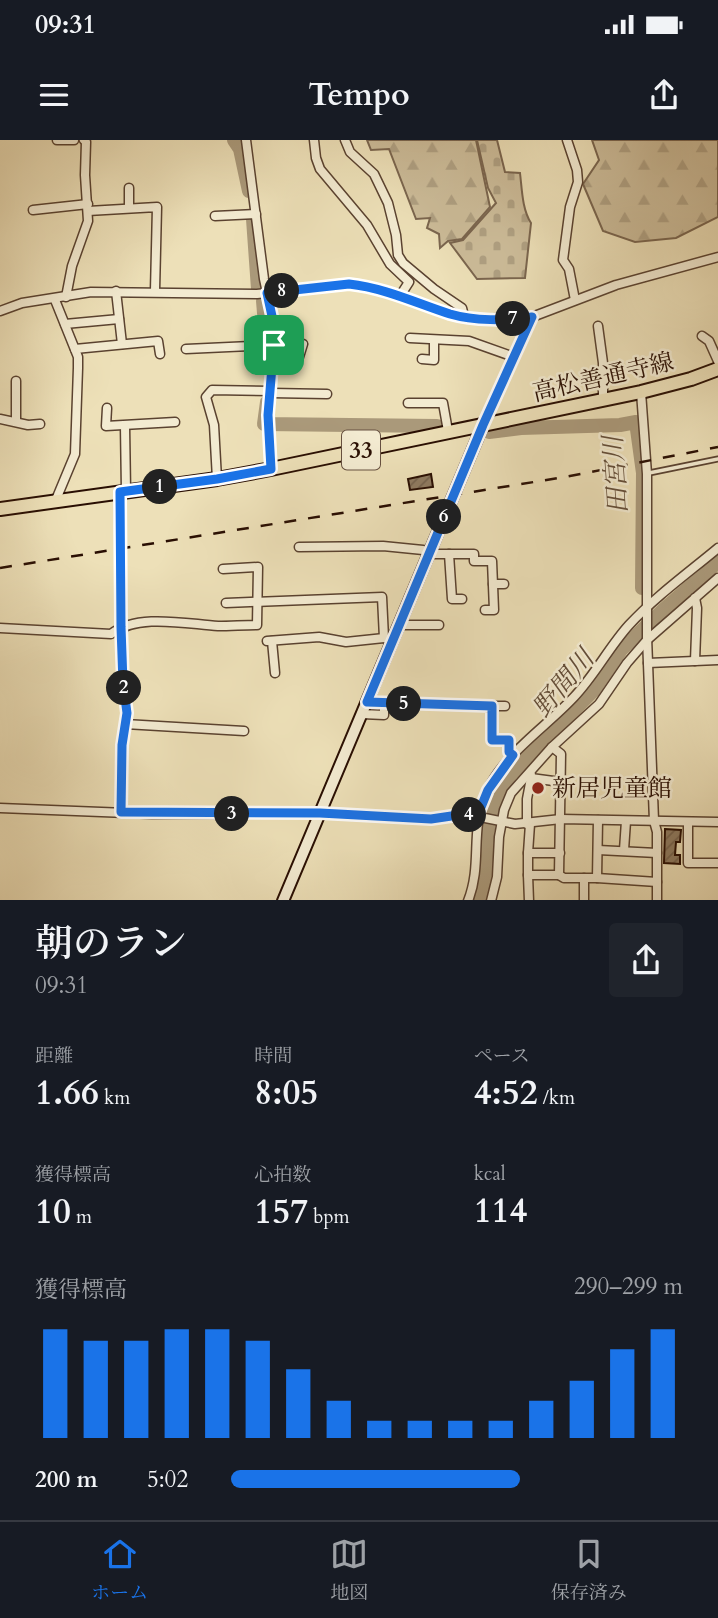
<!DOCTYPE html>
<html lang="ja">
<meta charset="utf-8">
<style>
body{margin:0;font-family:Cardo,"Noto Serif JP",serif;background:#20242c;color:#f1f3f6;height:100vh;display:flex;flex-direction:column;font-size:26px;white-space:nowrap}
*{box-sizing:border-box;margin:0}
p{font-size:23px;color:#9ea1a6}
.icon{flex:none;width:38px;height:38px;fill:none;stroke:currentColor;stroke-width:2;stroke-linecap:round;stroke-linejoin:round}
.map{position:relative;height:760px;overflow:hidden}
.details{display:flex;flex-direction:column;background:#171b24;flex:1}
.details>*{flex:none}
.pin{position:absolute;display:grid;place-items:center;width:60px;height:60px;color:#fff;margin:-30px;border-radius:14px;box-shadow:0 4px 10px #0006}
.km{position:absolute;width:35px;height:35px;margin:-18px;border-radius:50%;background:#222;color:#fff;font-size:19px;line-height:35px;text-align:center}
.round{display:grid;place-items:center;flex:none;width:74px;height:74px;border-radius:7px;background:#20242c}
.summary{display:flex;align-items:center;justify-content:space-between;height:119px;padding:0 35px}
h1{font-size:38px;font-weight:600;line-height:52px}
.figures{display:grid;grid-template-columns:repeat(3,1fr);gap:10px;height:119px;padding:7px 35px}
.figures div{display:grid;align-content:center}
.figures b{font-size:35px;font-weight:600}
.figures small{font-size:19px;font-weight:400}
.figures p{font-size:19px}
.chart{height:196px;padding:14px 35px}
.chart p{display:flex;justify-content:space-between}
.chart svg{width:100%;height:126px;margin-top:7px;stroke:#1a73e8;stroke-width:6}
ul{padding:0 35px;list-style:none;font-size:23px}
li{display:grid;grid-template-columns:112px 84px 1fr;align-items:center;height:52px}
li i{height:18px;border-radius:9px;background:#1a73e8}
.status{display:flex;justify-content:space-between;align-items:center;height:49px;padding:0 35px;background:#171b24;direction:ltr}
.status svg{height:19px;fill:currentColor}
header{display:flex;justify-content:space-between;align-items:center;height:91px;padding:0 35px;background:#171b24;font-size:32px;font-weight:600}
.tab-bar{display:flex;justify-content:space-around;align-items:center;height:98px;border-top:2px solid #363941;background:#171b24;font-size:19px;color:#9ea1a6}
.tab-bar a{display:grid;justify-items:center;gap:4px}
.tab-bar .selected{color:#1a73e8}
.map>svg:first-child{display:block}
.forest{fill:url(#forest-firs);stroke:#7a654e;stroke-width:2}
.cemetery{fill:url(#cemetery-stones);stroke:#7a654e;stroke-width:2}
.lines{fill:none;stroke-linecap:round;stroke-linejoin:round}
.river{stroke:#aa997a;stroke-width:14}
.building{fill:url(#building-hatch);stroke:#290e02;stroke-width:2}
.service-casing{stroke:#5a4230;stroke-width:7}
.minor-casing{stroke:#5a4230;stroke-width:11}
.secondary-casing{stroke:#290e02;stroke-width:14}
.primary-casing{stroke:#290e02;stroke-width:16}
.service{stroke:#f3ebd1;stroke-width:3.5}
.minor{stroke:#f3ebd1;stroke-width:8}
.secondary{stroke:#f3ebd1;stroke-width:10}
.primary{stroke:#ede0b8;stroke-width:12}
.rail{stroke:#290e02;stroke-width:2.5;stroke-dasharray:12 12;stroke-linecap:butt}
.route-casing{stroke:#fff;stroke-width:14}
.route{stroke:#1a73e8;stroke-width:9}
.poi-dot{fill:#8f2418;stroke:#f3ebd1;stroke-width:2.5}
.labels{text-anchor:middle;stroke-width:5;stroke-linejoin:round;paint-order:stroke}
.shield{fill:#f3ebd1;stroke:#665040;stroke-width:2}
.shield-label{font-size:23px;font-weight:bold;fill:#290e02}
.street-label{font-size:24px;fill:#290e02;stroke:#f3ebd1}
.poi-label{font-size:24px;fill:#290e02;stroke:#f3ebd1;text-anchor:start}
.water-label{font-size:26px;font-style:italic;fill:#634d38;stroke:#f3ebd1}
</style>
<div class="status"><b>09:31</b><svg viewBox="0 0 49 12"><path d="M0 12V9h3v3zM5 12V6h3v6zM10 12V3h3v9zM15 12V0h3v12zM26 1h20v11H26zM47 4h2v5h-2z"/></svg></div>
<header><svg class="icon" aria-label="menu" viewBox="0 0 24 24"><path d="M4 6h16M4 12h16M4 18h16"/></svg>Tempo<svg class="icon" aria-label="share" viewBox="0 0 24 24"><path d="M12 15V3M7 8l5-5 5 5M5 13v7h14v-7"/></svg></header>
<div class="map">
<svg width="718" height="761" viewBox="0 0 718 761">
<defs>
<pattern id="forest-firs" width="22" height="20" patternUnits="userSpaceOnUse" patternTransform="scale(1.75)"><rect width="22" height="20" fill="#ccbc99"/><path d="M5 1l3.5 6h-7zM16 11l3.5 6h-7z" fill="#afa082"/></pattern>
<pattern id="cemetery-stones" width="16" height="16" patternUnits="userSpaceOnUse" patternTransform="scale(1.75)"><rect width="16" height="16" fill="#ccbc99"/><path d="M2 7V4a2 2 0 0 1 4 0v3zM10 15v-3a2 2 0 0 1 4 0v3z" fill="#afa082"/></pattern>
<pattern id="building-hatch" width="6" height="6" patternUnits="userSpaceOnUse" patternTransform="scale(1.75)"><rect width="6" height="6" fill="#8f7b61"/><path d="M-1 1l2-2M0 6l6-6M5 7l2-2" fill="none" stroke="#75634e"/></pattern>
</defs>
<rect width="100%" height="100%" fill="#ede0b8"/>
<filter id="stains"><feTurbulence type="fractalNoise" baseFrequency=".00286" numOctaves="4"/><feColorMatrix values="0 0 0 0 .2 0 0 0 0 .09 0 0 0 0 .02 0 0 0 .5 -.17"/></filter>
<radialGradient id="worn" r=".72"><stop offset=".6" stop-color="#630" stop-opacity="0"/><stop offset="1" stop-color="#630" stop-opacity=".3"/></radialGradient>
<g class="forest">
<polygon points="367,0 476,0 490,67 462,99 448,101 440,108 439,94 427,88 430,78 416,79 389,9 371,10"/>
<polygon points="592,0 718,0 718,77 676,98 635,102 603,91 583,44 599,20"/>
</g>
<path class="cemetery" d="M477,0H497L505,32L520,33C522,49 522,69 531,83L525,138L477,139L450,103L463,100L496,63L488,48Z"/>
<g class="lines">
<g class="river">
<polyline points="234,0 240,9 249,51"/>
<polyline points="253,79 258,149"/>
<polyline points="263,161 264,173 270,193 269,218"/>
<polyline points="267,262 264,284 437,286"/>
<polyline points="489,292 521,288 620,285 636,282 643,333 642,448"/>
<path d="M480,761C488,738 485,713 488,689C491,669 499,651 511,634L593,551L621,510L663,470L718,422"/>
</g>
</g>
<g class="building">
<polygon points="431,334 433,347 410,350 408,339"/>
<polygon points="665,689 681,690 680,702 676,702 675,715 680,715 680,724 664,723"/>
</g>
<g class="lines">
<g class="service-casing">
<polyline id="service" points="649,333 718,319"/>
</g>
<g class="minor-casing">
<g id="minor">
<polyline points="57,0 74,0"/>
<polyline points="246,0 264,139 275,190 268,275 271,329"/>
<polyline points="314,0 316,18 320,29 367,85 390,124 409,142 400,156"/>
<polyline points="345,0 350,12 374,34 388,63 396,95 398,115 403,123 434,149 462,168 464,176"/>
<polyline points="567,0 577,30 578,42 570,67 563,120 569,129 575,160"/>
<polyline points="129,68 129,48"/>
<polyline points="33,70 88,64"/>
<polyline points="88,71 157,67 155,151"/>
<polyline points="215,76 256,74"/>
<polyline points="116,151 122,204"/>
<polyline points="66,157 72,126 88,81 85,35 86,2 84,0"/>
<polyline points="0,171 22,163 91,152 257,154 349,144 380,150 453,175 481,179 532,177 616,145 718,117"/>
<polyline points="65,184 119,179"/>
<polyline points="598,186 603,223 603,260"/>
<polyline points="702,196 709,201 718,221"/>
<polyline points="410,198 469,201 514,217"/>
<polyline points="75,209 158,201 160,214"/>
<polyline points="186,209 274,205"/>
<polyline points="274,216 299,217 303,204"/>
<polyline points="422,219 434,220 434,200"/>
<polyline points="16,241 16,281"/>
<polyline points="641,252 647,334 647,497 654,681 657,692 657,761"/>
<polyline points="271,253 327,254"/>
<polyline points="408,263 443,263 448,291"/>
<polyline points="107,268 106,286 175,282"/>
<polyline points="0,279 28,285 40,284"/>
<polyline points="483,285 532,177"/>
<polyline points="125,286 126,351"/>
<polyline points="217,339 214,285 206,257 212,250 272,251"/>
<polyline points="119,352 121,487 123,543 127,573 122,605 121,672"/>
<polyline points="55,362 75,314 78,228 78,217 55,160"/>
<polyline points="299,407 383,406 423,410 435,414 474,414 474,421 492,421 494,470 485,470"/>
<polyline points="449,414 452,459 462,459"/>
<polyline points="493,444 504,444"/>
<polyline points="695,458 697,468 695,521"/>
<polyline points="226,463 382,457 384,498 393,501"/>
<polyline points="400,483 406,485 439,485"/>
<path d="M0,488L111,494C138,473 186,484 218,486C231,486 244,485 257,485L258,427L223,429"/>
<polyline points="267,501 319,497 346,502 384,498"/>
<polyline points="272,501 275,533"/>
<polyline points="648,523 718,520"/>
<polyline points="367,562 492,566 492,600 509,600 509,612 514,615"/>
<polyline points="492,566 505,566"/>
<polyline points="362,574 384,575 384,563"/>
<polyline points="125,584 244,591"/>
<polyline points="552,607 561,614 559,735 564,738 584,738 584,761"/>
<polyline points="531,635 531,638 561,642"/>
<polyline points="0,668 152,674 320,673 431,679 465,674 515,684 561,679 718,682"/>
<polyline points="688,682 688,723 718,723"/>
<polyline points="527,684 527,659 531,638"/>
<polyline points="598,710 657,713"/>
<polyline points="624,710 626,681"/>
<polyline points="528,713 530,684"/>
<polyline points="528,735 528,713 560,713"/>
<polyline points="584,738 597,738 598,680"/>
<polyline points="597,738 657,742"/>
<path d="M468,761C483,723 469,690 487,651C506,612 545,588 574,557C595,535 609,507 629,485C656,456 688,433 718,408"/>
<polyline points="491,761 497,737 499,697 504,670 511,653 552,607 599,564 627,523 647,500 718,438"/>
<polyline points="529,761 528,735 559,735"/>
</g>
</g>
<g class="secondary-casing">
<polyline id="secondary" points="283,761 483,285"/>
</g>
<g class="primary-casing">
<polyline id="primary" points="0,369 217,339 271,329 641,252 691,239 718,229"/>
</g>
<use href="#service" class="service"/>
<use href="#minor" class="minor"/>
<use href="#secondary" class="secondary"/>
<use href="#primary" class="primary"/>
<polyline class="rail" points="0,428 565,337 718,307"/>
</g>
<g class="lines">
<g class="route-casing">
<path id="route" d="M349,144C385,148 416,163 450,174C474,181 506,181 532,177L483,285L367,562L492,566V600H509V612L513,615L488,650L477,677L465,674L431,679L320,673L121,672L122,605L127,573L123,543L121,487L120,352L217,339L271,329L268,275L275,190L267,153Z"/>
</g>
<use href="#route" class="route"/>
</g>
<circle class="poi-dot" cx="538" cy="648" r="7"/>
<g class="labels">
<rect class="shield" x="342" y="290.5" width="38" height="39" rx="5"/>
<g class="shield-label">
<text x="361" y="318">33</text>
</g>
<g class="street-label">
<text transform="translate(603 237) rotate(-13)" y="8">高松善通寺線</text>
</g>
<g class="poi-label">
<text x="552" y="656">新居児童館</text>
</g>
<g class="water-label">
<text transform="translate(615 335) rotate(-94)" y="9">田宮川</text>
<text transform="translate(563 543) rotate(-50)" y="9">野間川</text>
</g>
</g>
<rect width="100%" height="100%" filter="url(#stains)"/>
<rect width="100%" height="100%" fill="url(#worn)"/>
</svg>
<div class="pin" style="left:274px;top:205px;background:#1e9e55"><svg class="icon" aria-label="arrive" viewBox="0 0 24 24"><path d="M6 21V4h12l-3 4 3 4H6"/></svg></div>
<b class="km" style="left:160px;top:347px">1</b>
<b class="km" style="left:124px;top:548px">2</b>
<b class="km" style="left:232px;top:674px">3</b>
<b class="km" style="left:469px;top:675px">4</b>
<b class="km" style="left:404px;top:564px">5</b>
<b class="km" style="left:444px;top:377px">6</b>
<b class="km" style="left:513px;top:179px">7</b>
<b class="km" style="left:282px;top:151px">8</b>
</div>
<section class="details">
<div class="summary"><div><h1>朝のラン</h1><p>09:31</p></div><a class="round"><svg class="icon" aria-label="share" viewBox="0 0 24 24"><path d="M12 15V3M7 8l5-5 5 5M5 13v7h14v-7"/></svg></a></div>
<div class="figures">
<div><p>距離</p><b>1.66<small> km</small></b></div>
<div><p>時間</p><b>8:05</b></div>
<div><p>ペース</p><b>4:52<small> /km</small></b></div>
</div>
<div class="figures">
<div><p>獲得標高</p><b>10<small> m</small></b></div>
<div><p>心拍数</p><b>157<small> bpm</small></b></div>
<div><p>kcal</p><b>114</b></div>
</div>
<div class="chart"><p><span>獲得標高</span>290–299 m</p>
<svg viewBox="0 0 160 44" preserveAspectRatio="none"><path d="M5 44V6M15 44V10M25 44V10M35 44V6M45 44V6M55 44V10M65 44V20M75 44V31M85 44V38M95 44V38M105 44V38M115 44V38M125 44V31M135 44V24M145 44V13M155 44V6"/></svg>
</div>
<ul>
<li><b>200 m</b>5:02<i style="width:64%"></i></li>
</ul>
</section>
<nav class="tab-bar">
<a class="selected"><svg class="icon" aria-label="home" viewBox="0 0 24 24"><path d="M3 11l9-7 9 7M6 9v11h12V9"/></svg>ホーム</a>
<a><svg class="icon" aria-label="map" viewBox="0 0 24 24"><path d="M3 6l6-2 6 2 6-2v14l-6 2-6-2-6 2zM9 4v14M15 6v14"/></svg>地図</a>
<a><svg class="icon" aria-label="saved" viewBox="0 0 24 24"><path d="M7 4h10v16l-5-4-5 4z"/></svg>保存済み</a>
</nav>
